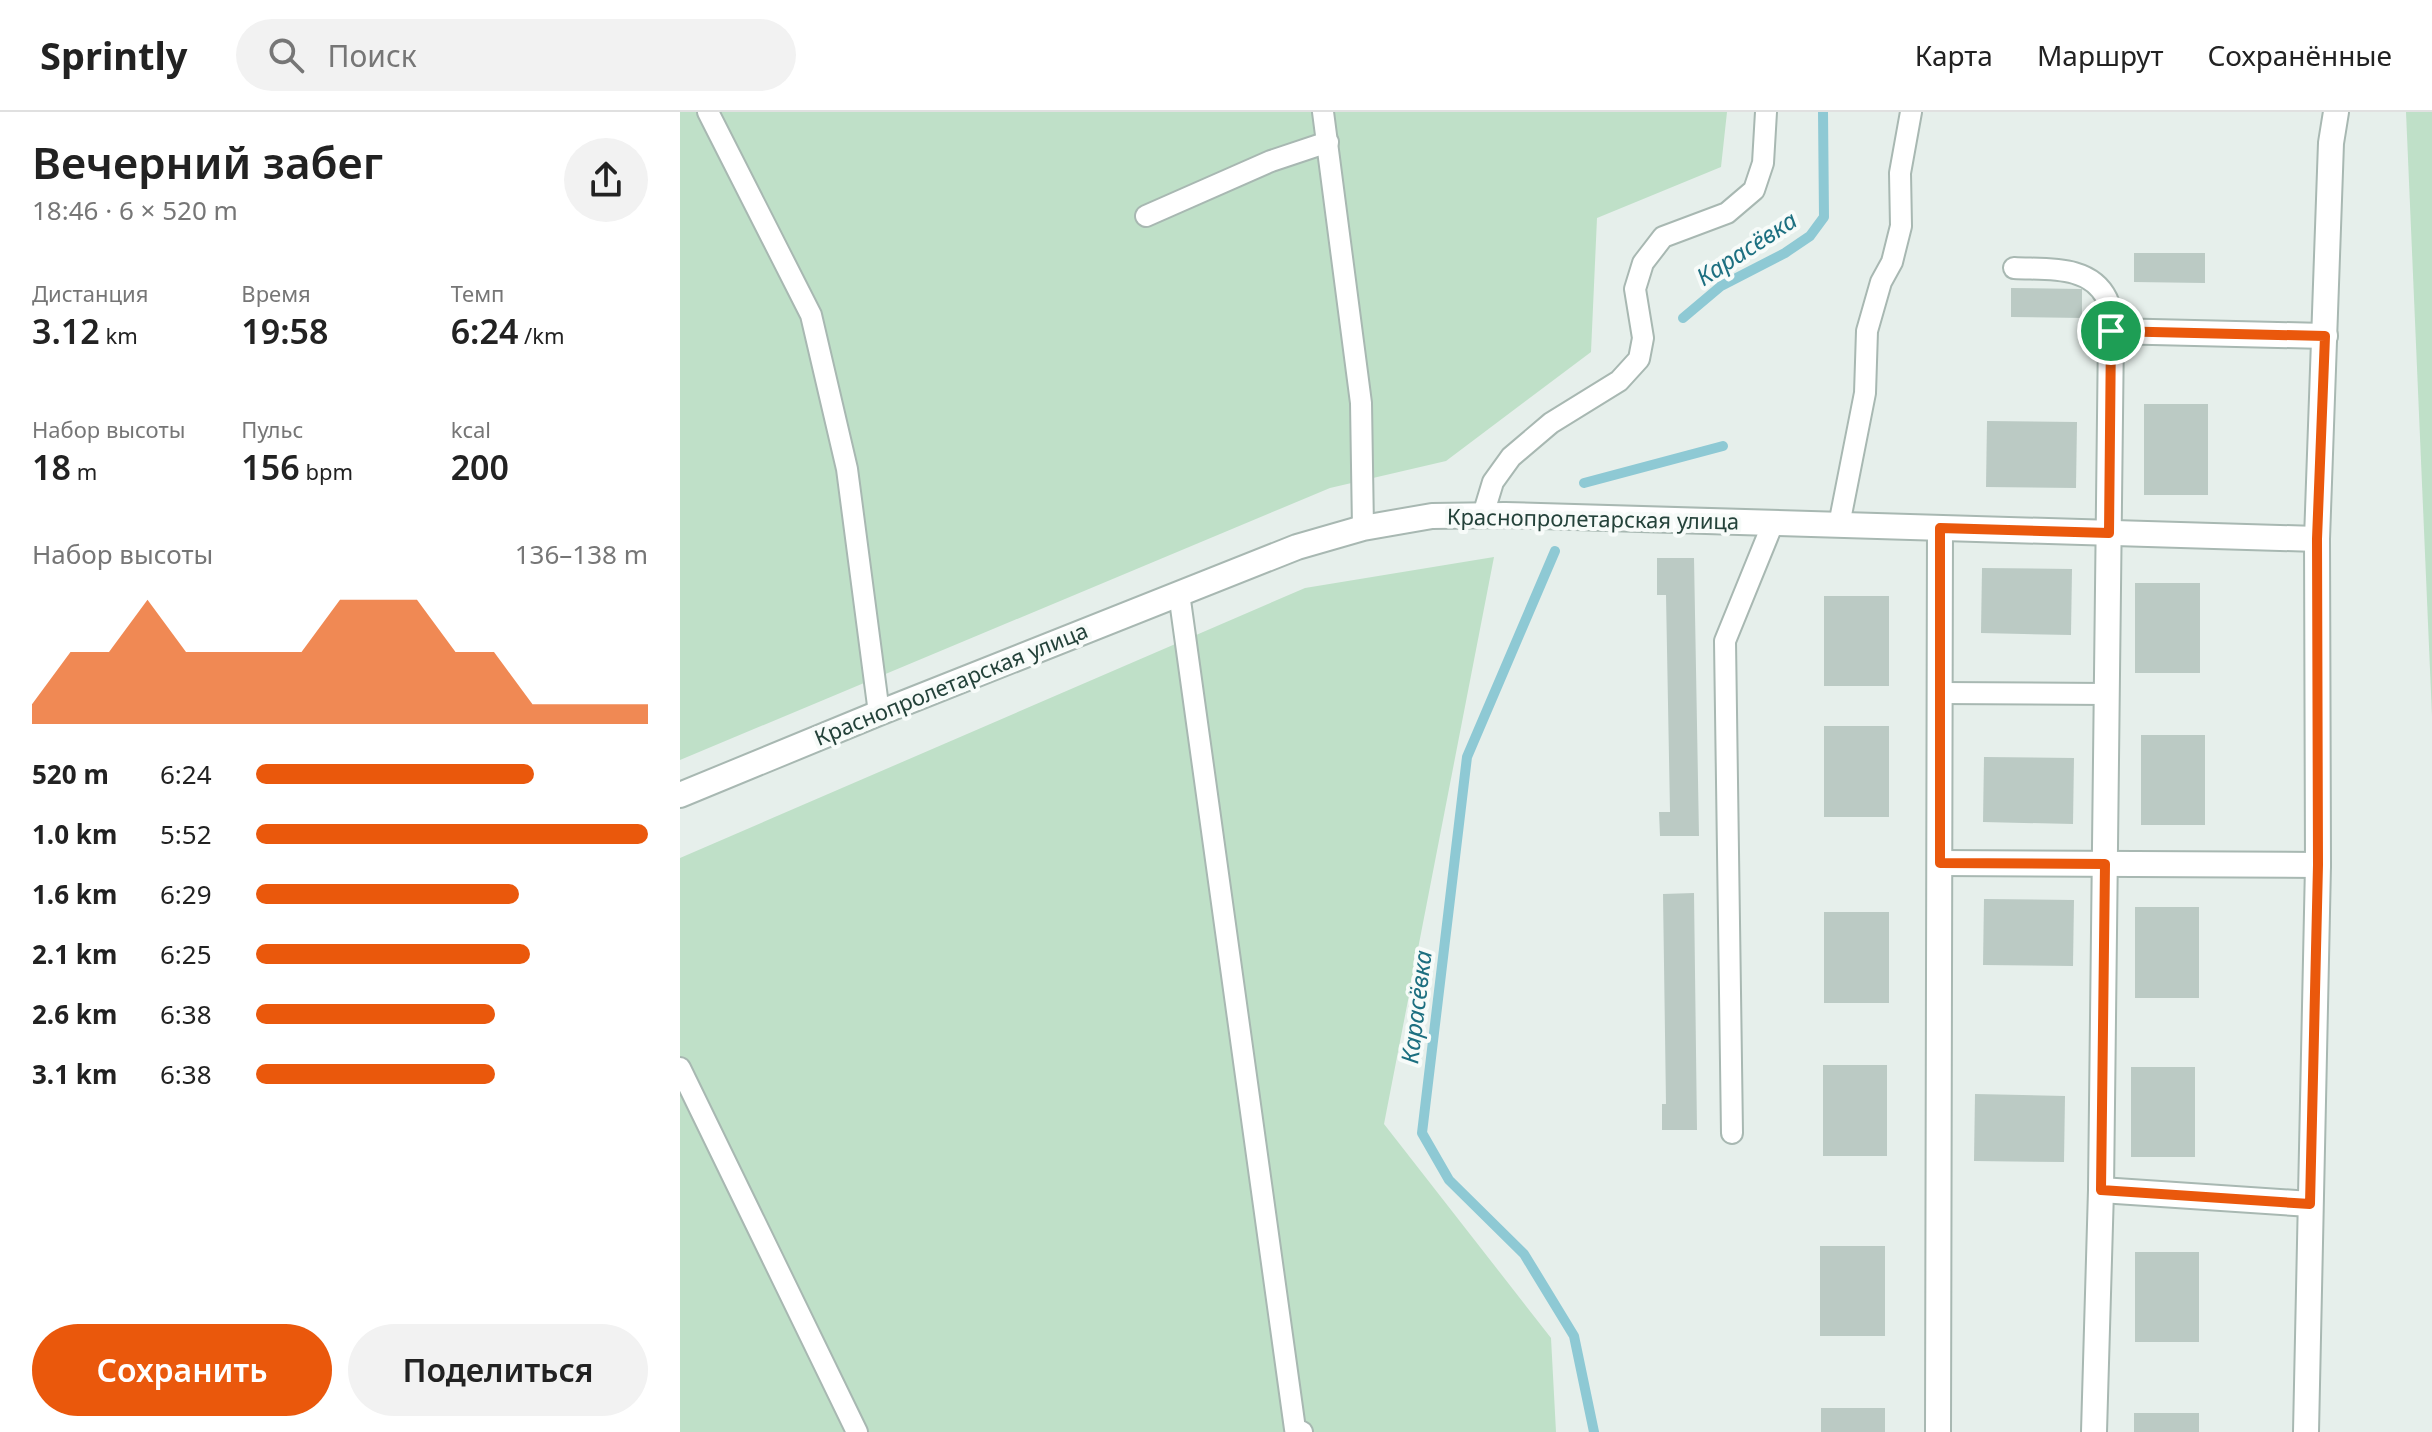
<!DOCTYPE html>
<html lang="ru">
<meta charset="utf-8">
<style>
body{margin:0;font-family:"Noto Sans",sans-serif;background:#f2f2f2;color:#222;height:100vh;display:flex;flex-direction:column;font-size:30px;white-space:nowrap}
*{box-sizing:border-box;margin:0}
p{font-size:26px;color:#767676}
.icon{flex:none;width:44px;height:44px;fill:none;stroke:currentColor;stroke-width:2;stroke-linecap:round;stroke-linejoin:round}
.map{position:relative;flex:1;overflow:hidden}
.side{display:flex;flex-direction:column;background:#fff;width:680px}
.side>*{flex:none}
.pin{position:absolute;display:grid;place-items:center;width:68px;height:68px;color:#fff;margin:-34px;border:4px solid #fff;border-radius:50%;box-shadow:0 2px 8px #0007}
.round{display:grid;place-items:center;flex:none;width:84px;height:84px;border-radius:42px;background:#f2f2f2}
.head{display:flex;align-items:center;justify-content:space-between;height:136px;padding:0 32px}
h1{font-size:44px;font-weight:600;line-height:60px}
.stats{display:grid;grid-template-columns:repeat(3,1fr);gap:12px;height:136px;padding:8px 32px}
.stats div{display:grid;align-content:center}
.stats b{font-size:34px;font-weight:600}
.stats small{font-size:22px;font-weight:400}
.stats p{font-size:22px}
.chart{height:224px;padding:16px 32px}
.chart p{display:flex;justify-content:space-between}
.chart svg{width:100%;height:144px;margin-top:8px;fill:#ea580c;opacity:.7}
.primary-button{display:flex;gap:16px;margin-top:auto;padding:16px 32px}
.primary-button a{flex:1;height:92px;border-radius:48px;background:#ea580c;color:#fff;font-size:32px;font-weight:600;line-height:92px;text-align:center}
.primary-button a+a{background:#f2f2f2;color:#222}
ul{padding:0 32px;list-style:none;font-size:26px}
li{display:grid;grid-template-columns:128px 96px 1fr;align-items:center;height:60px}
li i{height:20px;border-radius:10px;background:#ea580c}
header{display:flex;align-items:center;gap:48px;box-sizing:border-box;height:112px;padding:0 40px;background:#fff;border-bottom:2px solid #e0e0e0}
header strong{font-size:38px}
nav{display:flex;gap:44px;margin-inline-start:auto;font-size:28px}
.search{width:560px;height:72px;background:#f2f2f2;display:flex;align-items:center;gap:20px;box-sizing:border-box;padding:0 28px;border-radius:44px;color:#767676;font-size:30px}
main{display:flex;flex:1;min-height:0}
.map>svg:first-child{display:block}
.green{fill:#bfe0c8}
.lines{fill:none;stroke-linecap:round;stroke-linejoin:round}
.stream{stroke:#8ec9d4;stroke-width:10}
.building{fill:#bbcac4}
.service-casing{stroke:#a8b8b2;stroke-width:24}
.minor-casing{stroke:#a8b8b2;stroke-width:28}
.service{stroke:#fff;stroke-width:20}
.minor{stroke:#fff;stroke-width:24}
.route-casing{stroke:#fff;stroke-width:16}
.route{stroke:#ea580c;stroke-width:10}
.labels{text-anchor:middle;stroke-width:8;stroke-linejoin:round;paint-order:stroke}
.street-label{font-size:22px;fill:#24423a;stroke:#f7fbf9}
.water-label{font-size:24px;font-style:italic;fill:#1c6f80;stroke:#f7fbf9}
</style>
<header>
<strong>Sprintly</strong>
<div class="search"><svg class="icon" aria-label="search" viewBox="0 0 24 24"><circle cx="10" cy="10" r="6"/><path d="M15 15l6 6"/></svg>Поиск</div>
<nav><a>Карта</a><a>Маршрут</a><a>Сохранённые</a></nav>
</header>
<main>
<section class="side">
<div class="head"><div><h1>Вечерний забег</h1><p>18:46 · 6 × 520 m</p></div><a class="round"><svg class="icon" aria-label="share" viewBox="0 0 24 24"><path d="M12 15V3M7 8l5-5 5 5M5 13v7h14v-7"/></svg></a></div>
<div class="stats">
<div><p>Дистанция</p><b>3.12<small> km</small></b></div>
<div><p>Время</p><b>19:58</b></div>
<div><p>Темп</p><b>6:24<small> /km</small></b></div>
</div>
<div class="stats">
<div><p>Набор высоты</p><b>18<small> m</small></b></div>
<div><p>Пульс</p><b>156<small> bpm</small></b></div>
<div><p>kcal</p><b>200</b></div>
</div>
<div class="chart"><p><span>Набор высоты</span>136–138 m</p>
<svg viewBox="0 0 160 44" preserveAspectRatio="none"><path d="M0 44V38L10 22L20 22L30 6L40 22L50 22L60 22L70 22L80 6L90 6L100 6L110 22L120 22L130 38L140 38L150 38L160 38V44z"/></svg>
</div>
<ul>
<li><b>520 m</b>6:24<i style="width:71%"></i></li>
<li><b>1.0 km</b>5:52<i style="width:100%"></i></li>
<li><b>1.6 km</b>6:29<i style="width:67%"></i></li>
<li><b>2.1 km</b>6:25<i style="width:70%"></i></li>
<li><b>2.6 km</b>6:38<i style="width:61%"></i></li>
<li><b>3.1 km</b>6:38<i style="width:61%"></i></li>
</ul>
<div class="primary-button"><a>Сохранить</a><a>Поделиться</a></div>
</section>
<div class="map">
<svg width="1752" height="1320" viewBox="0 0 1752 1320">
<rect width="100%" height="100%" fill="#e6efeb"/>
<g class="green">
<polygon points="0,0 1047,0 1041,55 917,106 911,240 766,349 650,376 0,648"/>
<polygon points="1726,0 1752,0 1752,604"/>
<polygon points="814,445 704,1012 871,1226 876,1320 0,1320 0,746 625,476"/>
</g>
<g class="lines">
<g class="stream">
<polyline points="1003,206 1041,174 1105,141 1130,124 1144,105 1143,0"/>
<polyline points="904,371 1043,334"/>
<polyline points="875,439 787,645 742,1021 769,1068 844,1142 894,1224 914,1320"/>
</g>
</g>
<g class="building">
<polygon points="1454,141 1525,141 1525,171 1454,170"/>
<polygon points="1331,176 1402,177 1402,206 1331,205"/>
<rect x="1464" y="292" width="64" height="91"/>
<polygon points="1307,309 1397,310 1396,376 1306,375"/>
<polygon points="977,446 1014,446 1019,724 980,724 979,700 990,700 986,483 977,483"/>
<polygon points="1302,456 1392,457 1391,523 1301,521"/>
<rect x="1455" y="471" width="65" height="90"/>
<rect x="1144" y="484" width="65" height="90"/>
<rect x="1144" y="614" width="65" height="91"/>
<rect x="1461" y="623" width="64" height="90"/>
<polygon points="1304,645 1394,646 1393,712 1303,710"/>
<polygon points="1014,781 1017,1018 982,1018 982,992 986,992 983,782"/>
<polygon points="1304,787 1394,788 1393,854 1303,853"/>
<rect x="1455" y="795" width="64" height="91"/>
<rect x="1144" y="800" width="65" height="91"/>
<rect x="1143" y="953" width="64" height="91"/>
<rect x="1451" y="955" width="64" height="90"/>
<polygon points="1295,982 1385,984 1384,1050 1294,1049"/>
<rect x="1140" y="1134" width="65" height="90"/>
<rect x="1455" y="1140" width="64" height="90"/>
<rect x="1141" y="1296" width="64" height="24"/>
<rect x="1454" y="1301" width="65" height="19"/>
</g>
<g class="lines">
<g class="service-casing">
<g id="service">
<polyline points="28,0 131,203 167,357 199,601"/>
<polyline points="643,0 681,291 683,416"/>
<polyline points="466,104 591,49 648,30"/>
<path d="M1334,156C1366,158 1410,152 1427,187C1431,195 1430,210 1431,219"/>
<polyline points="803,403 813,370 831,345 871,311 939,269 959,247 963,226 955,177 963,151 983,125 1047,101 1074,78 1083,51 1086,0"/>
<polyline points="1159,413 1185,281 1187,219 1201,170 1212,150 1221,114 1220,61 1231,0"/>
<polyline points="499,481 615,1317 622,1320"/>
<polyline points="1260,581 1427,582"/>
<polyline points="0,956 177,1320"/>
<polyline points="1052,1021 1045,529 1093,411"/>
</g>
</g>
<g class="minor-casing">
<g id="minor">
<polyline points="0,683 199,601 617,435 683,416 752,404 825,403 1637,427"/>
<polyline points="1260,751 1638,753"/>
<polyline points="1421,1078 1630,1092"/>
<polyline points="1258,1320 1260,416"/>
<polyline points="1414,1320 1421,1078 1431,219 1645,224"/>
<polyline points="1626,1320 1638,753 1637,427 1651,31 1656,0"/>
</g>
</g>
<use href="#service" class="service"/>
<use href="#minor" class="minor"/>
</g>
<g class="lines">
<g class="route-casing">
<polygon id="route" points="1431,219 1645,224 1637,427 1638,753 1630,1092 1421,1078 1425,752 1260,751 1260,416 1429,421"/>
</g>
<use href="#route" class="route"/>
</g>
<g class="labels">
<g class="street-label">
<text transform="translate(913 407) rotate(1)" y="8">Краснопролетарская улица</text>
<text transform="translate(271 572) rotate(-22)" y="8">Краснопролетарская улица</text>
</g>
<g class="water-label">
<text transform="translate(1067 137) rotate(-33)" y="8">Карасёвка</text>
<text transform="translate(737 895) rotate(-83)" y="8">Карасёвка</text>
</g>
</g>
</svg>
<div class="pin" style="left:1431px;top:219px;background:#1e9e55"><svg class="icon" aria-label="arrive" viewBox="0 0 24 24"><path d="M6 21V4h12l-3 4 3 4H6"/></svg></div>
</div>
</main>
